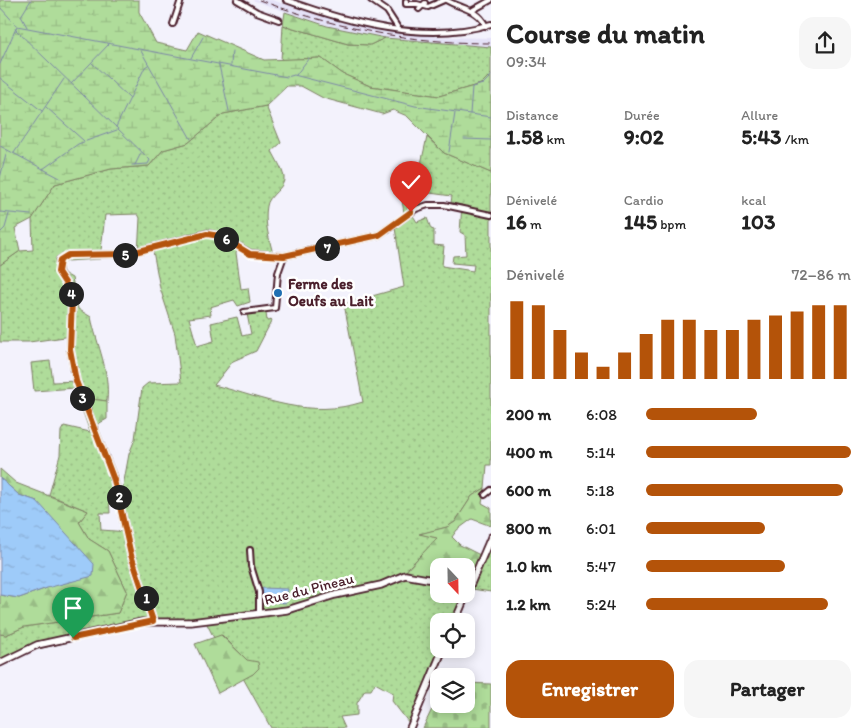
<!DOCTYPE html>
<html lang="fr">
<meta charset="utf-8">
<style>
body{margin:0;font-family:Itim,sans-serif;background:#f6f6f6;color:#222;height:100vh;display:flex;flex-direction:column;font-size:19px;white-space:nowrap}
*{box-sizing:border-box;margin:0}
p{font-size:16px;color:#767676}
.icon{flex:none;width:28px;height:28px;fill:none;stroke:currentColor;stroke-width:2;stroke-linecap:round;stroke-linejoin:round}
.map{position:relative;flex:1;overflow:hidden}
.panel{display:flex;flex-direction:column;background:#fff;width:375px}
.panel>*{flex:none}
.needle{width:32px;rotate:158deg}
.fabs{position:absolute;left:430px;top:558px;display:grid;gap:10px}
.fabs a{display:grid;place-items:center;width:45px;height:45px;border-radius:10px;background:#fff;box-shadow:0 2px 12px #0003;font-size:25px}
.pin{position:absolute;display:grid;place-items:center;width:42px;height:42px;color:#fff;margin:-51px -21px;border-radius:50% 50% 50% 0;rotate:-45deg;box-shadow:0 0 5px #0007}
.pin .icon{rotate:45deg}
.km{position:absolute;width:25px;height:25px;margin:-12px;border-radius:50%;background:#222;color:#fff;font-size:14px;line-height:25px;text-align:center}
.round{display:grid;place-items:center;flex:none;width:52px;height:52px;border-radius:15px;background:#f6f6f6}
.head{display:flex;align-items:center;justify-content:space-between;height:85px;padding:0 15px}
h1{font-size:28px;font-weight:700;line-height:38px}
.figures{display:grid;grid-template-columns:repeat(3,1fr);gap:8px;height:85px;padding:5px 15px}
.figures div{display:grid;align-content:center}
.figures b{font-size:21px;font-weight:700}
.figures small{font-size:14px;font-weight:400}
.figures p{font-size:14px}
.chart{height:140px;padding:10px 15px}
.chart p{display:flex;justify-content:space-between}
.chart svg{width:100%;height:90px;margin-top:5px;stroke:#b45309;stroke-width:6}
.action{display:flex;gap:10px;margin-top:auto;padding:10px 15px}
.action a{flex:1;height:58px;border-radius:15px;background:#b45309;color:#fff;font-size:20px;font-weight:700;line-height:58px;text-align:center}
.action a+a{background:#f6f6f6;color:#222}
ul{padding:0 15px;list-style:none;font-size:16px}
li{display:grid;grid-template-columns:80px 60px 1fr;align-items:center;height:38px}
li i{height:12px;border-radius:6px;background:#b45309}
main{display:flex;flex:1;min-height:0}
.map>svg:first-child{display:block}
.built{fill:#e5e2f8}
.grass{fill:url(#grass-dots);stroke:#7c7e62;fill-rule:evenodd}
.forest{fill:url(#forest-firs);stroke:#7c7e62}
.wetland{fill:url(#wetland-marsh);stroke:#7c7e62}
.cemetery{fill:url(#cemetery-stones);stroke:#7c7e62}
.water{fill:url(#water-ripples);stroke:#7c86a7}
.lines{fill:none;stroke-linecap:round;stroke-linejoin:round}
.stream{stroke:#7c86a7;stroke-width:1}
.street-casing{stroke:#4a1f2b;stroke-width:8}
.secondary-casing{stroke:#4a1f2b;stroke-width:9}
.street{stroke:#fff;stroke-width:4}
.secondary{stroke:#fff;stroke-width:5.5}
.rail{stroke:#4a1f2b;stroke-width:1;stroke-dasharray:8 4;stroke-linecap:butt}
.route-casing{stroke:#fff;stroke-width:10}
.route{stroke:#b45309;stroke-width:6}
.poi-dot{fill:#1f6fb2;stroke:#fff;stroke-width:2}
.labels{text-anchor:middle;stroke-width:5;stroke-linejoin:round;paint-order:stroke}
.poi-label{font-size:15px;font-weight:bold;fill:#4a1f2b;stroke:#fff;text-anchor:start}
.street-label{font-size:15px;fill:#4a1f2b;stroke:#fff}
</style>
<main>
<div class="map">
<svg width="491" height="728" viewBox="0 0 491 728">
<defs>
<pattern id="grass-dots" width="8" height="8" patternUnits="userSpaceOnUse" patternTransform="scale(1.25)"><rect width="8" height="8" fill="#afdc9a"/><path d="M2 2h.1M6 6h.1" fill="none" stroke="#98bc85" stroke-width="1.8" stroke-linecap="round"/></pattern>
<pattern id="forest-firs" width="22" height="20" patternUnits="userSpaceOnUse" patternTransform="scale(1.25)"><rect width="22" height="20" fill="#afdc9a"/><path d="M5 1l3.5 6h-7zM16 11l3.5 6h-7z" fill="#98bc85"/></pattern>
<pattern id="wetland-marsh" width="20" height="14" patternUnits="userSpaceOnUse" patternTransform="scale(1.25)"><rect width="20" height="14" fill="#afdc9a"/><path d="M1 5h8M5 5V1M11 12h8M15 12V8" fill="none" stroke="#98bc85"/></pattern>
<pattern id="cemetery-stones" width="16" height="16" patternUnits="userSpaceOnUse" patternTransform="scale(1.25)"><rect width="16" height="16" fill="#afdc9a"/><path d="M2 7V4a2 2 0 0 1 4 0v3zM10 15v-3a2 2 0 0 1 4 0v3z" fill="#98bc85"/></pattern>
<pattern id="water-ripples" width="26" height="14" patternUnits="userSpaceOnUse" patternTransform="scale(1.25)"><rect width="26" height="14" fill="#9ecbf9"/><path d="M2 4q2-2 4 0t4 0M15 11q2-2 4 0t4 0" fill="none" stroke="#8aaed6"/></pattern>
</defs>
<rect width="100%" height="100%" fill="#f3f2fc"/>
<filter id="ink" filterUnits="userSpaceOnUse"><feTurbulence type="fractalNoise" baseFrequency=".02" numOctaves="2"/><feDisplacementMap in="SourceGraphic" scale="10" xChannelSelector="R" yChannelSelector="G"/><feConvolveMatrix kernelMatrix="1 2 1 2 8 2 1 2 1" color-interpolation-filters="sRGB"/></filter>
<g filter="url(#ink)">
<polygon class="built" points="252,0 272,0 330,19 381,31 439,37 491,38 491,47 403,41 364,35 327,26"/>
<g class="grass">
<polygon points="283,25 348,44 370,45 385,38 491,47 491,74 481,84 439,96 370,86 343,74 321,58 281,60"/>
<path d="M266,106L281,143L272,151C276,159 282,168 284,177C286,188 268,195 267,206C264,222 269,238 273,254L252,252L240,247L236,253L241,289L248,288L250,302L238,306L234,300L210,307L211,315L189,318L197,346L214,341L211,323L237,317L242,336L251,334L247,314L266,313L267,321L272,320L256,351L233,361L214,385C267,399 308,419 363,402L344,304L404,287L394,221L404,213L399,180L417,182L427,137L444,153L491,173V465H487L485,488L472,496L455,522L447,527L421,534L438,538L408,568L439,579V594H466V585L480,555L485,557L491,545V592L472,589L459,621H439V649H447L434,682H426L409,723L392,701L393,693L375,683L371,690H365L357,703V715L340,717L345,728H271L243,678L253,674L247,660L222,635L214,638L206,622L186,625L153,623L33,650L0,664V634L6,635L24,627L118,613L127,591L108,551L89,539L79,522L88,511L49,495L60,455L61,431L64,426L90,432L98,430L122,492L129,454L135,439L142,388L148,383L181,382L175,334L160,288L153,251L138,254L140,218L138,214L105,215L100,259L66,261L61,265L63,273L72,278L78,309L91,317C97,346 110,370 107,401L91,399L80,403L75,388L34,391L31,363L50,361L53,382L78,381L72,336L29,342H0V265L20,251L33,250L32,219L55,184L111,169L149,166L163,150L188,143L223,114ZM422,192L452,196L451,203L462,205L460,232L465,235L466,255L453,256L452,263L474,265L473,271L442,266L444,246L434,245V230L431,229L427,218L417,222L410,211L421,205ZM109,496L123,502L129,532L101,530L100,513H110Z"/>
</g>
<g class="forest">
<polygon points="285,12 327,26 385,38 370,45 348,44 283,25"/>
<polygon points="91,399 107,401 107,419 96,425 98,430 90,432 80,403"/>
<polygon points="0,469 16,483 88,511 79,522 89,539 108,551 127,591 118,613 24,627 6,635 0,634 0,595 19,598 47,588 37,501 19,495 0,478"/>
<polygon points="485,488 482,503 491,508 491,526 472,519 457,530 452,537 460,545 480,555 466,585 466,566 439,566 439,579 404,573 437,538 419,534 447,527 455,522 472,496"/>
<polygon points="221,635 247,660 258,662 259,668 253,674 218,693 195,644"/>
</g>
<polygon class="wetland" points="0,0 139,0 139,12 156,43 187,50 198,31 264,60 321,58 343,74 370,86 439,96 481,84 491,74 491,173 444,153 407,116 393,110 382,114 323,98 301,86 287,86 266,106 223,114 188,143 163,150 149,166 111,169 55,184 32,219 15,228 20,251 0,265"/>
<polygon class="cemetery" points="466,683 491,684 491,728 423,728 433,707 432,703 445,708 447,704 466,704"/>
<g class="water">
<polygon points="0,478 19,495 37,501 94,564 93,576 47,588 19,598 0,595"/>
<polygon points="262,588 288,589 286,603 261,601"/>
</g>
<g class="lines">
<g class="stream">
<polyline points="0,7 17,26 0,64"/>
<polyline points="17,26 287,77 294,75 415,106 491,117"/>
<polyline points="27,27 21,16 31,0"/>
<polyline points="15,29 150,160 148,164 132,165"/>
<polyline points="141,51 191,139"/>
<polyline points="191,58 203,37"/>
<polyline points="92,63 129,98"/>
<polyline points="219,65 229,111"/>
<polyline points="231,65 232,51"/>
<polyline points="296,75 309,58"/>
<polyline points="0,78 42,111"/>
<polyline points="71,84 109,44"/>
<polyline points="46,107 84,141"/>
<polyline points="470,114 472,87 483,84 491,76"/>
<polyline points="116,127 145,67 148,65"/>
<polyline points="464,139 491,140"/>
<polyline points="0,146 60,178"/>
<polyline points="449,152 455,113"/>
<polyline points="14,153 64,79"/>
<polyline points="135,165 141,153"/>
<polyline points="43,169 78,144 117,130"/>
<polyline points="0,178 7,151"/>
<polyline points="0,212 31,215"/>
<polyline points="0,233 5,228 9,214"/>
</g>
<g class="street-casing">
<g id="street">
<polyline points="237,0 257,12 279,20"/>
<path d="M286,0C349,23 425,44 491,24"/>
<polyline points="371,0 387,11 398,28"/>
<path d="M446,0C461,9 477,8 486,26"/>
<polyline points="406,1 406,4 417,4 428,7 444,0"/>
<polyline points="419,9 425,3"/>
<polyline points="473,10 491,0"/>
<polyline points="173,24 181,0"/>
<polyline points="244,312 275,308 278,273 284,256"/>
<polyline points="485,495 491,490"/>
<polyline points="250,550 251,566 259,592 259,614"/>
<polyline points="153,621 131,555 114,479 76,381 70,349 72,300 69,289 59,272 59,260 68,255 127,254 207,233 220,236 250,253 284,256 379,235 416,209 428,205 444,205 491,215"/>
</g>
</g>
<g class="secondary-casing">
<g id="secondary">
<polyline points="455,621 491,537"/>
<polyline points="0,663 37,645 142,622 191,622 287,610 335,595 381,585 405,575 439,581"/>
<polyline points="410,728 443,649"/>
</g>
</g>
<use href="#street" class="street"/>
<use href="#secondary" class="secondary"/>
<path class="rail" d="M259,0C336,28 408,43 491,43"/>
</g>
</g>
<g class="lines" filter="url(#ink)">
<g class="route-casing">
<polyline id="route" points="73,638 153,621 131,555 114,480 76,381 70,349 72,300 69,289 58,272 60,260 68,255 127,254 207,234 220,236 250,254 284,256 379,235 411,212"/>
</g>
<use href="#route" class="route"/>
</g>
<circle class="poi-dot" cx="278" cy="293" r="5"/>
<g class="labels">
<g class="poi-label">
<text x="288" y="289">Ferme des<tspan x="288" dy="17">Oeufs au Lait</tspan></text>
</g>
<g class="street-label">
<text transform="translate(309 589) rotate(-14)" y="5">Rue du Pineau</text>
</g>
</g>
</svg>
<div class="fabs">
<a><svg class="needle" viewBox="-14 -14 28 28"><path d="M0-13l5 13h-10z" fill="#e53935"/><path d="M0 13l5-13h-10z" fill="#767676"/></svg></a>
<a><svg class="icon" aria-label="locate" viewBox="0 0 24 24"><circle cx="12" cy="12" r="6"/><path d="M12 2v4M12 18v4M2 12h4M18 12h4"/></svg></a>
<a><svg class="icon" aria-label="layers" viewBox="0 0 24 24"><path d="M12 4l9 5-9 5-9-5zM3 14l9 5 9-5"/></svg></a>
</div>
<div class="pin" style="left:73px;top:638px;background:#1e9e55"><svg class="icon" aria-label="arrive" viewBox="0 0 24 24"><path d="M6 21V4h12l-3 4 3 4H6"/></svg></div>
<div class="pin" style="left:411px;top:212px;background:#d93025"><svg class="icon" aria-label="check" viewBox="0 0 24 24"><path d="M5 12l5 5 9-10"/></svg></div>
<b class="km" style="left:146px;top:598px">1</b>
<b class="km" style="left:119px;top:497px">2</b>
<b class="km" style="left:82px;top:398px">3</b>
<b class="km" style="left:71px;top:294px">4</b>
<b class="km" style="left:125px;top:255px">5</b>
<b class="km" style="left:226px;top:239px">6</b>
<b class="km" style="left:327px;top:248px">7</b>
</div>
<section class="panel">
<div class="head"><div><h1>Course du matin</h1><p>09:34</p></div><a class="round"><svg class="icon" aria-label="share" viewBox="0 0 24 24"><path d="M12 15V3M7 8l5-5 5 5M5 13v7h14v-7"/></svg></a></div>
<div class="figures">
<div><p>Distance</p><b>1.58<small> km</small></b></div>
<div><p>Durée</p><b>9:02</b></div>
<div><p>Allure</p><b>5:43<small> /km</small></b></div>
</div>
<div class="figures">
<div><p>Dénivelé</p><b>16<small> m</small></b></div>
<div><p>Cardio</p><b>145<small> bpm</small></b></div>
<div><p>kcal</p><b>103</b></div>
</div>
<div class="chart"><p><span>Dénivelé</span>72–86 m</p>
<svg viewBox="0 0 160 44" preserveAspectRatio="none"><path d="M5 44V6M15 44V8M25 44V20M35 44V31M45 44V38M55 44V31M65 44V22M75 44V15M85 44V15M95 44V20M105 44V20M115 44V15M125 44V13M135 44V11M145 44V8M155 44V8"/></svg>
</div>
<ul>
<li><b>200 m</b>6:08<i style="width:54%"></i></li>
<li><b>400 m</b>5:14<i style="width:100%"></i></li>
<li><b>600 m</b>5:18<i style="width:96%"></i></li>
<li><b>800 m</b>6:01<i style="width:58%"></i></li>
<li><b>1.0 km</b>5:47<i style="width:68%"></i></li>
<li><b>1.2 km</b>5:24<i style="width:89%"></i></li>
</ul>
<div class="action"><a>Enregistrer</a><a>Partager</a></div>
</section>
</main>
